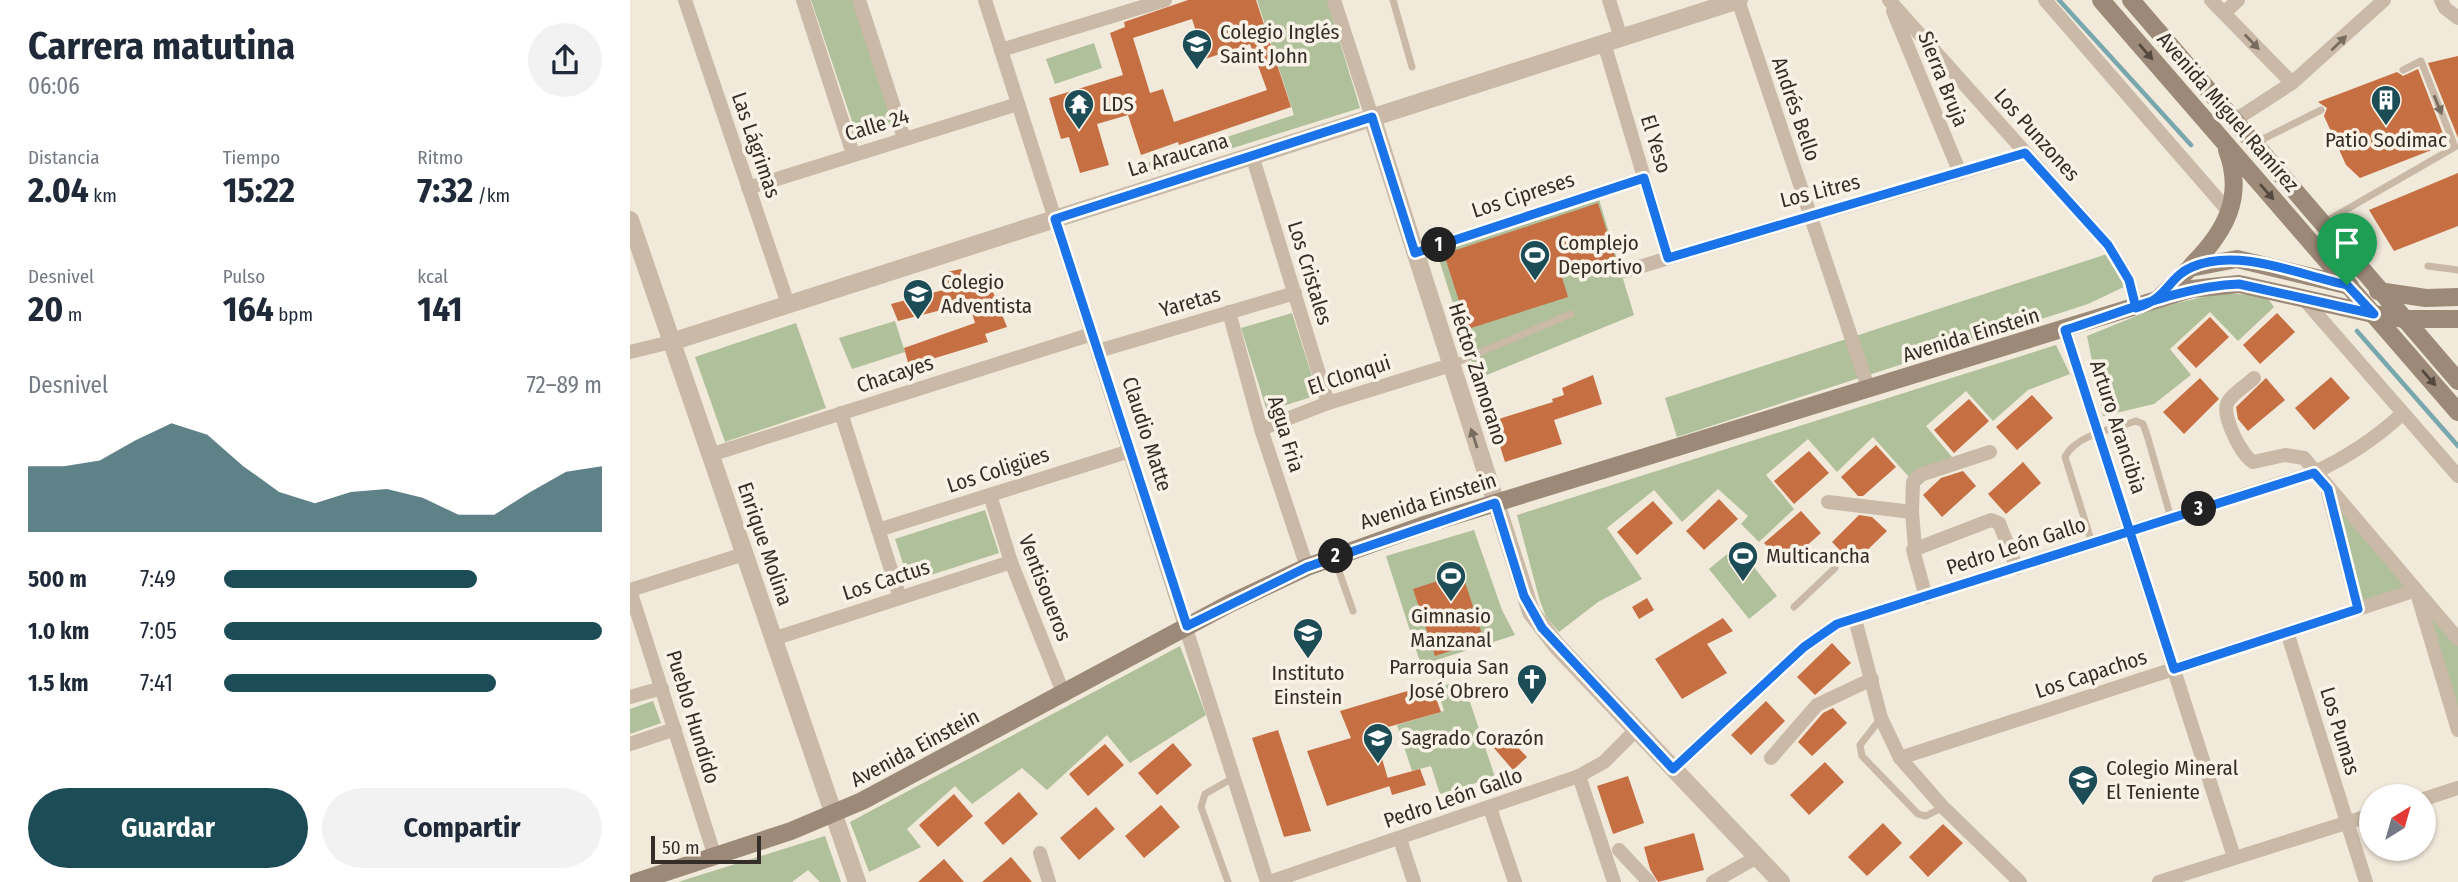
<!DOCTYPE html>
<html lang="es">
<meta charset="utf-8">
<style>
body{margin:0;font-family:"Fira Sans Condensed",sans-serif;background:#f2f2f3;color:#1f2937;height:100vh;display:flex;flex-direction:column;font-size:26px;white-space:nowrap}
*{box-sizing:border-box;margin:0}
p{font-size:23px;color:#747a83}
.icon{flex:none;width:38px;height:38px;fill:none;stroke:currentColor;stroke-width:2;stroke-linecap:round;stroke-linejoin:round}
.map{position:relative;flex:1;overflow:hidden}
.drawer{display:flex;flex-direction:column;background:#fff;width:630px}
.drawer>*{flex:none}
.needle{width:46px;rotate:37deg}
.buttons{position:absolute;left:1729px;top:784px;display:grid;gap:14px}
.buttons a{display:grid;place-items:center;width:77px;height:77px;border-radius:50%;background:#fff;box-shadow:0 2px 5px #0004;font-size:35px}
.scale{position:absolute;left:21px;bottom:18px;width:110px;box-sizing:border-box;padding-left:7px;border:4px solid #352d27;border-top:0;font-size:19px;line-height:24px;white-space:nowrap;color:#352d27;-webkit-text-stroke:5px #f9f2e6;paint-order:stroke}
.pin{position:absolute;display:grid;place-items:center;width:60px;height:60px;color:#fff;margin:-72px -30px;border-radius:50% 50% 50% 0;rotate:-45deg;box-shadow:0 0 7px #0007}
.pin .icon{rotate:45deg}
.km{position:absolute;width:35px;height:35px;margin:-18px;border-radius:50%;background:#222;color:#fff;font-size:19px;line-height:35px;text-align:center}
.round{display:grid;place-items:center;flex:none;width:74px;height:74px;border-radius:37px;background:#f2f2f3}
.overview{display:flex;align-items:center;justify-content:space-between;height:119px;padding:0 28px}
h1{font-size:38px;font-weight:700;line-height:52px}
.stats{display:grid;grid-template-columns:repeat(3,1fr);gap:10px;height:119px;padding:7px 28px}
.stats div{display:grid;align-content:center}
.stats b{font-size:35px;font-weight:700}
.stats small{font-size:19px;font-weight:400}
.stats p{font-size:19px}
.chart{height:196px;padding:14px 28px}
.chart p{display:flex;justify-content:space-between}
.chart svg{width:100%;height:126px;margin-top:7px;fill:#1c4d57;opacity:.7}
.cta{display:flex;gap:14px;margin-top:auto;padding:14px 28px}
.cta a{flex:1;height:80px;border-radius:42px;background:#1c4d57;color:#fff;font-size:28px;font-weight:700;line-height:80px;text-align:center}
.cta a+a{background:#f2f2f3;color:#1f2937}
ul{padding:0 28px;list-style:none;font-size:23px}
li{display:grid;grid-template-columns:112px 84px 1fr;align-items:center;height:52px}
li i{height:18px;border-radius:9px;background:#1c4d57}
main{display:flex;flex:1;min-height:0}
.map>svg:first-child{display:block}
.green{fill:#b0c09a}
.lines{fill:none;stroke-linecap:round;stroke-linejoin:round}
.stream{stroke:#79a7ae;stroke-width:4.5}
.building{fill:#c66f43;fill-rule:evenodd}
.service{stroke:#c9b9a6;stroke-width:7}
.minor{stroke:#c9b9a6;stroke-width:14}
.tertiary{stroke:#c9b9a6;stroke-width:18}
.secondary{stroke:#9d8977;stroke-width:18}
.oneway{fill:#786c60}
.oneway2{fill:#54493f}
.route-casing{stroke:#fff;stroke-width:14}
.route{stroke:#1a73e8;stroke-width:9}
.labels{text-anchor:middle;stroke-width:7;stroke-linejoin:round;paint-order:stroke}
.poi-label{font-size:21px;fill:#352d27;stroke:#f9f2e6;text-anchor:start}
.street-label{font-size:21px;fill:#352d27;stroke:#f9f2e6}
</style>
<main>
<section class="drawer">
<div class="overview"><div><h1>Carrera matutina</h1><p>06:06</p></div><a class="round"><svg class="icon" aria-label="share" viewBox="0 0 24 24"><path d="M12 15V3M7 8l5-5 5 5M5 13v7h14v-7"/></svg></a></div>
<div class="stats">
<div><p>Distancia</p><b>2.04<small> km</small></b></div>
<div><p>Tiempo</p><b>15:22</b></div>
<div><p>Ritmo</p><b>7:32<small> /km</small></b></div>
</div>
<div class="stats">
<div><p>Desnivel</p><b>20<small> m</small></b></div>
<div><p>Pulso</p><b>164<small> bpm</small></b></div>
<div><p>kcal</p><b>141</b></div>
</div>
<div class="chart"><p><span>Desnivel</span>72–89 m</p>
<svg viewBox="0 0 160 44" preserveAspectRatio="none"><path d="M0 44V21L10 21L20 19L30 12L40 6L50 10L60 21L70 30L80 34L90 30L100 29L110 32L120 38L130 38L140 30L150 23L160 21V44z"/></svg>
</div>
<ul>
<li><b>500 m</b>7:49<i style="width:67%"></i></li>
<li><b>1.0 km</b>7:05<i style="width:100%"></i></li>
<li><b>1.5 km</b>7:41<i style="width:72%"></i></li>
</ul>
<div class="cta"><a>Guardar</a><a>Compartir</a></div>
</section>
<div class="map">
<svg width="1828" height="882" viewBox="0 0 1828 882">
<rect width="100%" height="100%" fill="#f1e9da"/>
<g class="green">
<polygon points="181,0 223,0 266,126 228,139"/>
<polygon points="627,0 697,0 730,108 517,175 514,164 664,115"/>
<polygon points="464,43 472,68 425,84 416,59"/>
<polygon points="968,196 1004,315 847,379 806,250"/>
<polygon points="1480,253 1498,285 1458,304 1047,437 1035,398"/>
<polygon points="1590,293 1636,296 1644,307 1608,341 1580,312 1540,349 1561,375 1524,404 1473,416 1457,336 1526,308"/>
<polygon points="662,313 688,395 637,411 611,328"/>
<polygon points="265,321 275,352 222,369 209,338"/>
<polygon points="166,323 196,408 95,442 65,357"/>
<polygon points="1426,345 1440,374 1398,390 1363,421 1336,391 1296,426 1322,457 1288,487 1243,437 1207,472 1178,439 1136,475 1164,509 1129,542 1111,524 1118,516 1088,489 1052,522 1024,490 977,528 1012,579 968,602 929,632 916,617 909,598 887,515"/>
<polygon points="1694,491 1778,589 1730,603"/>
<polygon points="355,510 369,553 279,582 265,539"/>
<polygon points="844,530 872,610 885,635 791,665 756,556"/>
<polygon points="1107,546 1147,596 1119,619 1079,569"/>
<polygon points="1795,608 1828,646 1828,716"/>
<polygon points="550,646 576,715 500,763 477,735 417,790 392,768 342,804 325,786 277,829 291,847 239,872 220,822"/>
<polygon points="833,681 865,777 810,794 801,766 782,771 767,725 814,711 807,687"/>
<polygon points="23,701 31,723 0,734 0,709"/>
<polygon points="195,836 211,882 190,882 178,870 162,882 48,882"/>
</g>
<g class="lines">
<g class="stream">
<polyline points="1429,0 1561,145"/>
<polyline points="1727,331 1828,446"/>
</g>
</g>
<g class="building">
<path d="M558,0H626L661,107L549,145L548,142L511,155L498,115L467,124L479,165L450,173L439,137L431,139L419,98L493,75L480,33L495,27L494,22ZM562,19L575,59L620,44L637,90L544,122L533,89L520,93L503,38Z"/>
<polygon points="1828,56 1828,138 1798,63"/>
<polygon points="1788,69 1817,144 1730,178 1716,165 1694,116 1697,108 1688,102 1767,72 1773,76"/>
<polygon points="1828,173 1828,226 1764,251 1739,210"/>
<polygon points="968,203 985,257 931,274 938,297 838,329 814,254"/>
<polygon points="331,269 336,279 343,277 347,286 359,282 377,327 355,334 358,342 279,366 274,348 345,323 339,303 268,321 261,304 317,289 312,273"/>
<polygon points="1647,313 1665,332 1630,364 1613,345"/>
<polygon points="1580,317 1599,337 1566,368 1547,348"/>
<polygon points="963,375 972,404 924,420 932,444 875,462 862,421 923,402 922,399 934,395 932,388"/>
<polygon points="1701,377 1720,398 1684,430 1665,408"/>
<polygon points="1570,378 1589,399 1554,434 1533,412"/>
<polygon points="1636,378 1655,400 1618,431 1608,419 1606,407"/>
<polygon points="1402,395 1423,418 1387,450 1366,427"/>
<polygon points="1339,399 1359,421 1324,453 1304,430"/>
<polygon points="1246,445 1266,467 1233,496 1228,496 1211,477"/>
<polygon points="1179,451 1199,473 1164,504 1144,481"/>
<polygon points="1393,462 1411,483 1376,514 1358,494"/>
<polygon points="1333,471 1346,486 1312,517 1293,495 1311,478"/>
<polygon points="1089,499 1108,519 1074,550 1056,531"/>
<polygon points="1023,501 1043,523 1007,555 987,532"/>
<polygon points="1171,511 1191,533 1155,565 1134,543"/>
<polygon points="1229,515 1242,517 1257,531 1223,564 1202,542"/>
<polygon points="832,573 854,640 805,656 783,589"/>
<polygon points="1017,598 1024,610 1009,619 1002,607"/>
<polygon points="1093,618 1103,631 1077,644 1097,673 1052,699 1025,659"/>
<polygon points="1202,643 1221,663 1185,695 1167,677"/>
<polygon points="801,684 811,712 744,731 760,786 697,806 677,751 721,738 710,711"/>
<polygon points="1136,701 1155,721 1121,755 1101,735"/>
<polygon points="1203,708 1217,723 1182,756 1168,742 1193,713"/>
<polygon points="648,730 681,831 654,837 622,738"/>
<polygon points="876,735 897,757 883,770 863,747"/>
<polygon points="543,743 562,765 527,795 508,773"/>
<polygon points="475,744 494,765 458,796 439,774"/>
<polygon points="1195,762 1214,782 1179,815 1160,795"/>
<polygon points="790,769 796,785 762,795 757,778"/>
<polygon points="998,776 1014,823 983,834 967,786"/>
<polygon points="389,792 408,814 373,845 354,823"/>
<polygon points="324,794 343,816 308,847 289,825"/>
<polygon points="531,805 550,827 514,858 495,836"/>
<polygon points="466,807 485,829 449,860 430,838"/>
<polygon points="1253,823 1272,843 1237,876 1218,857"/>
<polygon points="1313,824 1333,843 1298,877 1279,857"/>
<polygon points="1064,833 1074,870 1028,882 1020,869 1014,847"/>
<polygon points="381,857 402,882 352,882"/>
<polygon points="314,859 334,882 288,882"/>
</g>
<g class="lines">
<g class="service">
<polyline points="763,0 782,67"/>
<polyline points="1625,143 1691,110"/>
<polyline points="1693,223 1825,147 1791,61 1773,70"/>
<polyline points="1798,266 1828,270"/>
<polyline points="823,364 941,314"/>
<path d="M1462,543L1435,457C1445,435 1485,428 1506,421L1513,424L1517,435L1541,518"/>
<polyline points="704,557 723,611"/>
<polyline points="1164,607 1205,568"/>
<polyline points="1251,718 1230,745 1232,756 1288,814 1296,816 1313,807"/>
<polyline points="598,882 571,807 575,794 603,778"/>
</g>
<g class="minor">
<polyline points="55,0 158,304"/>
<polyline points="173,0 223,154"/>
<polyline points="229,0 274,138"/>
<polyline points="355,0 637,882"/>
<polyline points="704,0 742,117"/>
<polyline points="979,0 991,38"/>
<polyline points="1108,0 1239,390"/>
<polyline points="1259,0 1478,245 1499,280 1506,308"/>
<polyline points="1415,0 1600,213"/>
<polyline points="1581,0 1662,83"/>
<polyline points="1811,0 1815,8 1828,18"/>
<polyline points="1263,11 1330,173"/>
<polyline points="1594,13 1608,0"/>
<polyline points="974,43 1038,258"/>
<polyline points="371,50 535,0"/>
<polyline points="1605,120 1662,83 1754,0"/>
<polyline points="622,155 698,403"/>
<polyline points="118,188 388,104"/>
<polyline points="785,253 1014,178"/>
<path d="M996,271C1128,230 1262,194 1395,153"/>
<polyline points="1672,297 1828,476"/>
<polyline points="599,312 631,429 677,567"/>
<polyline points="1435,330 1604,857"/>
<polyline points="468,351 665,293"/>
<polyline points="0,352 41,342"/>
<path d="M1624,378C1617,385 1600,395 1597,404C1592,417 1612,456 1623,462L1655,455L1674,458L1828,639"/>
<polyline points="211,413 270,598"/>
<polyline points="631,429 698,403 821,365"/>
<polyline points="80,455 462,334"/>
<polyline points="1698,492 1728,609"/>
<polyline points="360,495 381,562 434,695"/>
<polyline points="1198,502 1282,512"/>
<polyline points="248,530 500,451"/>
<polyline points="1285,548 1282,512 1283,482 1290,475 1360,452"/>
<polyline points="0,590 85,857"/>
<polyline points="0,590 114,554"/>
<polyline points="1296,597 1283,550 1361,520 1369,523 1387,568"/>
<polyline points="1225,619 1251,718 1270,758 1313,807 1390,882"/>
<polyline points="1657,632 1736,882"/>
<polyline points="143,639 381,562"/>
<polyline points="0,697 32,688"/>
<polyline points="0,744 45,729"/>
<polyline points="1141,758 1187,705 1242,679"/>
<polyline points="1270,758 1786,590 1828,730"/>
<path d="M1043,769L1174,647L1207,624L1683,473C1718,457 1745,439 1772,414"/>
<polyline points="949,776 984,882"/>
<polyline points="1794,799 1828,788"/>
<polyline points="860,808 885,882"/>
<polyline points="770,839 784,882"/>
<polyline points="989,850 1019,882"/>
<polyline points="410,853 419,882"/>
<polyline points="640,882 949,776 974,762 1005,731"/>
<polyline points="1083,882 1127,857"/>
<polyline points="1529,882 1741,815"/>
</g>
<g class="tertiary">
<polyline points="742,117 901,612 927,646 1151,882"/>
<polyline points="0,220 227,882"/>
<polyline points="41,342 1109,0"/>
</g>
<g class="secondary">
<polyline points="1471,0 1828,412"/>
<polyline points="1501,0 1828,381"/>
<path d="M1562,265C1595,232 1615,197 1597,150"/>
<polyline points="1748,291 1796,298 1828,297"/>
<polyline points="1528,299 1560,268 1607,259 1720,286"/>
<polyline points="6,882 161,831 232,801 599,604 677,567 797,524 1562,289 1609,284 1743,314 1775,319 1828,319"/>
</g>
</g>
<defs><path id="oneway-solid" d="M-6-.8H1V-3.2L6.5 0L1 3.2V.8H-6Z" transform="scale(1.75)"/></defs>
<g class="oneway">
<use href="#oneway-solid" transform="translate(1622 42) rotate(46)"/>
<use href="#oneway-solid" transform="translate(1709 43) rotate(-44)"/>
<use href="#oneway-solid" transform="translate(1808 105) rotate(68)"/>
<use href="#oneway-solid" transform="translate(844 438) rotate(-108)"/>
</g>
<g class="oneway2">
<use href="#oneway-solid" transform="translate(1516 52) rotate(49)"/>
<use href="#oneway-solid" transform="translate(1637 192) rotate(49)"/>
<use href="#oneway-solid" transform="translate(1799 378) rotate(49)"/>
</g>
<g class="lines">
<g class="route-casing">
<path id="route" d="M1717,285C1669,275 1609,247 1562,267C1538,277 1538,299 1506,308L1499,280L1478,245L1395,153L1038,258L1014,178L785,253L742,117L425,219L557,626L677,567L865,503L894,596L912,628L1043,769L1174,647L1207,624L1684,473L1698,489L1728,609L1544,669C1508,556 1471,443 1435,330C1491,313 1551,286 1609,284L1744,314L1717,285"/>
</g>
<use href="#route" class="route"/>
</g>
<defs>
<g id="school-pin" transform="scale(1.575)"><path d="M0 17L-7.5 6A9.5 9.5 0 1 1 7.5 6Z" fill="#1c4d57" stroke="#f9f2e6"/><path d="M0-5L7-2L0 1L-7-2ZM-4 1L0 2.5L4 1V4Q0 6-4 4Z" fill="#fff"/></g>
<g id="building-pin" transform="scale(1.575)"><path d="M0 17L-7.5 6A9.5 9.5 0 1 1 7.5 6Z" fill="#1c4d57" stroke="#f9f2e6"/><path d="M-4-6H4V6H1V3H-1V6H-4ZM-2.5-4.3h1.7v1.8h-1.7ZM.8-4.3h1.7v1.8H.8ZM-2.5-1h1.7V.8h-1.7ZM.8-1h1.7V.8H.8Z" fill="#fff"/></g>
<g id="temple-pin" transform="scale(1.575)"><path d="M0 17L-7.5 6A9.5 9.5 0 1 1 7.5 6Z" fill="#1c4d57" stroke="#f9f2e6"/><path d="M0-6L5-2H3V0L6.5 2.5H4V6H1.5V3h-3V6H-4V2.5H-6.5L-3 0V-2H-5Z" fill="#fff"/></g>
<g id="stadium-pin" transform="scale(1.575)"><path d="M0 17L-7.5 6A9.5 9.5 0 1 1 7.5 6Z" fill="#1c4d57" stroke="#f9f2e6"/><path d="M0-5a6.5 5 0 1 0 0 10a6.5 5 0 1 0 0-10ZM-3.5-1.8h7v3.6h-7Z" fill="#fff"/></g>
<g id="church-pin" transform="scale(1.575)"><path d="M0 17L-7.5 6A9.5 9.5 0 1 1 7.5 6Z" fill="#1c4d57" stroke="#f9f2e6"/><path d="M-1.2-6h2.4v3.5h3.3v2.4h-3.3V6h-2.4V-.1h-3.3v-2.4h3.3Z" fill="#fff"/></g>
</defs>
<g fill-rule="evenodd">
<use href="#school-pin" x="567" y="44"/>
<use href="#building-pin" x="1756" y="100"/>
<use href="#temple-pin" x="449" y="104"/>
<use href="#stadium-pin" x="905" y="255"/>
<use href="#school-pin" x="288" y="294"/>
<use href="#stadium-pin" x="1113" y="556"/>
<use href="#stadium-pin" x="821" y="576"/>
<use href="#school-pin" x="678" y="633"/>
<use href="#church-pin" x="902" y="679"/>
<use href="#school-pin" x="748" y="738"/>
<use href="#school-pin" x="1453" y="780"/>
</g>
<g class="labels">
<g class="poi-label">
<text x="590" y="39">Colegio Inglés<tspan x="590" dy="24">Saint John</tspan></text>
<text x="472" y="111">LDS</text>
<text x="1756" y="147" text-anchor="middle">Patio Sodimac</text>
<text x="928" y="250">Complejo<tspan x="928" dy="24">Deportivo</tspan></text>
<text x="311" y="289">Colegio<tspan x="311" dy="24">Adventista</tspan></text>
<text x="1136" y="563">Multicancha</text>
<text x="821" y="623" text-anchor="middle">Gimnasio<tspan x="821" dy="24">Manzanal</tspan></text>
<text x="879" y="674" text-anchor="end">Parroquia San<tspan x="879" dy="24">José Obrero</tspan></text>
<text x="678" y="680" text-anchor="middle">Instituto<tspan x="678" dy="24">Einstein</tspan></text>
<text x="771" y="745">Sagrado Corazón</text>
<text x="1476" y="775">Colegio Mineral<tspan x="1476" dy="24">El Teniente</tspan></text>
</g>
<g class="street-label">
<text transform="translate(1313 79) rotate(68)" y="7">Sierra Bruja</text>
<text transform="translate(1166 109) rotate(71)" y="7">Andrés Bello</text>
<text transform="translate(1598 112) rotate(49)" y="7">Avenida Miguel Ramírez</text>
<text transform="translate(247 125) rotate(-17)" y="7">Calle 24</text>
<text transform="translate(1407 135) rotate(48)" y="7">Los Punzones</text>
<text transform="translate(1026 144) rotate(73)" y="7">El Yeso</text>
<text transform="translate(126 145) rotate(71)" y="7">Las Lágrimas</text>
<text transform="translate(548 155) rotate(-17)" y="7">La Araucana</text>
<text transform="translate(1190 191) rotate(-14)" y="7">Los Litres</text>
<text transform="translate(893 195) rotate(-18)" y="7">Los Cipreses</text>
<text transform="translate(680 273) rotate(73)" y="7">Los Cristales</text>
<text transform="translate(560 302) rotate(-16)" y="7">Yaretas</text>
<text transform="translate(1341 335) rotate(-17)" y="7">Avenida Einstein</text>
<text transform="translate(265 374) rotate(-18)" y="7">Chacayes</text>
<text transform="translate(848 374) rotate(72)" y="7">Héctor Zamorano</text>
<text transform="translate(719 375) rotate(-18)" y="7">El Clonqui</text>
<text transform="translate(1488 427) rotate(72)" y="7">Arturo Arancibia</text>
<text transform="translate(517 434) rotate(72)" y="7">Claudio Matte</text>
<text transform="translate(656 434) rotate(73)" y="7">Agua Fria</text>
<text transform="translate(368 470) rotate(-18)" y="7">Los Coligües</text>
<text transform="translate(798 501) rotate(-18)" y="7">Avenida Einstein</text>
<text transform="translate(135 544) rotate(71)" y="7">Enrique Molina</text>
<text transform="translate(1386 546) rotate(-18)" y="7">Pedro León Gallo</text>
<text transform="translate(256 580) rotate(-18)" y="7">Los Cactus</text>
<text transform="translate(415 588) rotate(69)" y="7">Ventisoueros</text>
<text transform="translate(1461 674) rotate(-18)" y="7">Los Capachos</text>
<text transform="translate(63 717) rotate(73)" y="7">Pueblo Hundido</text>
<text transform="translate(1710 731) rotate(73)" y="7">Los Pumas</text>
<text transform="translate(285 748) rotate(-28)" y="7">Avenida Einstein</text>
<text transform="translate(823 798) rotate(-19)" y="7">Pedro León Gallo</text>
</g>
</g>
</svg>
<div class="buttons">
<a><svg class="needle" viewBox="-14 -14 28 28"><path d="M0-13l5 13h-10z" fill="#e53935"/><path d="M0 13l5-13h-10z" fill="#747a83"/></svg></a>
</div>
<div class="scale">50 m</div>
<div class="pin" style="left:1717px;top:285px;background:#1e9e55"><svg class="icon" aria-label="arrive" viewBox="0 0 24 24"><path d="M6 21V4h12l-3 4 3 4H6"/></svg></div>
<b class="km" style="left:809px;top:245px">1</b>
<b class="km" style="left:706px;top:556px">2</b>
<b class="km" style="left:1569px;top:509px">3</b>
</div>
</main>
